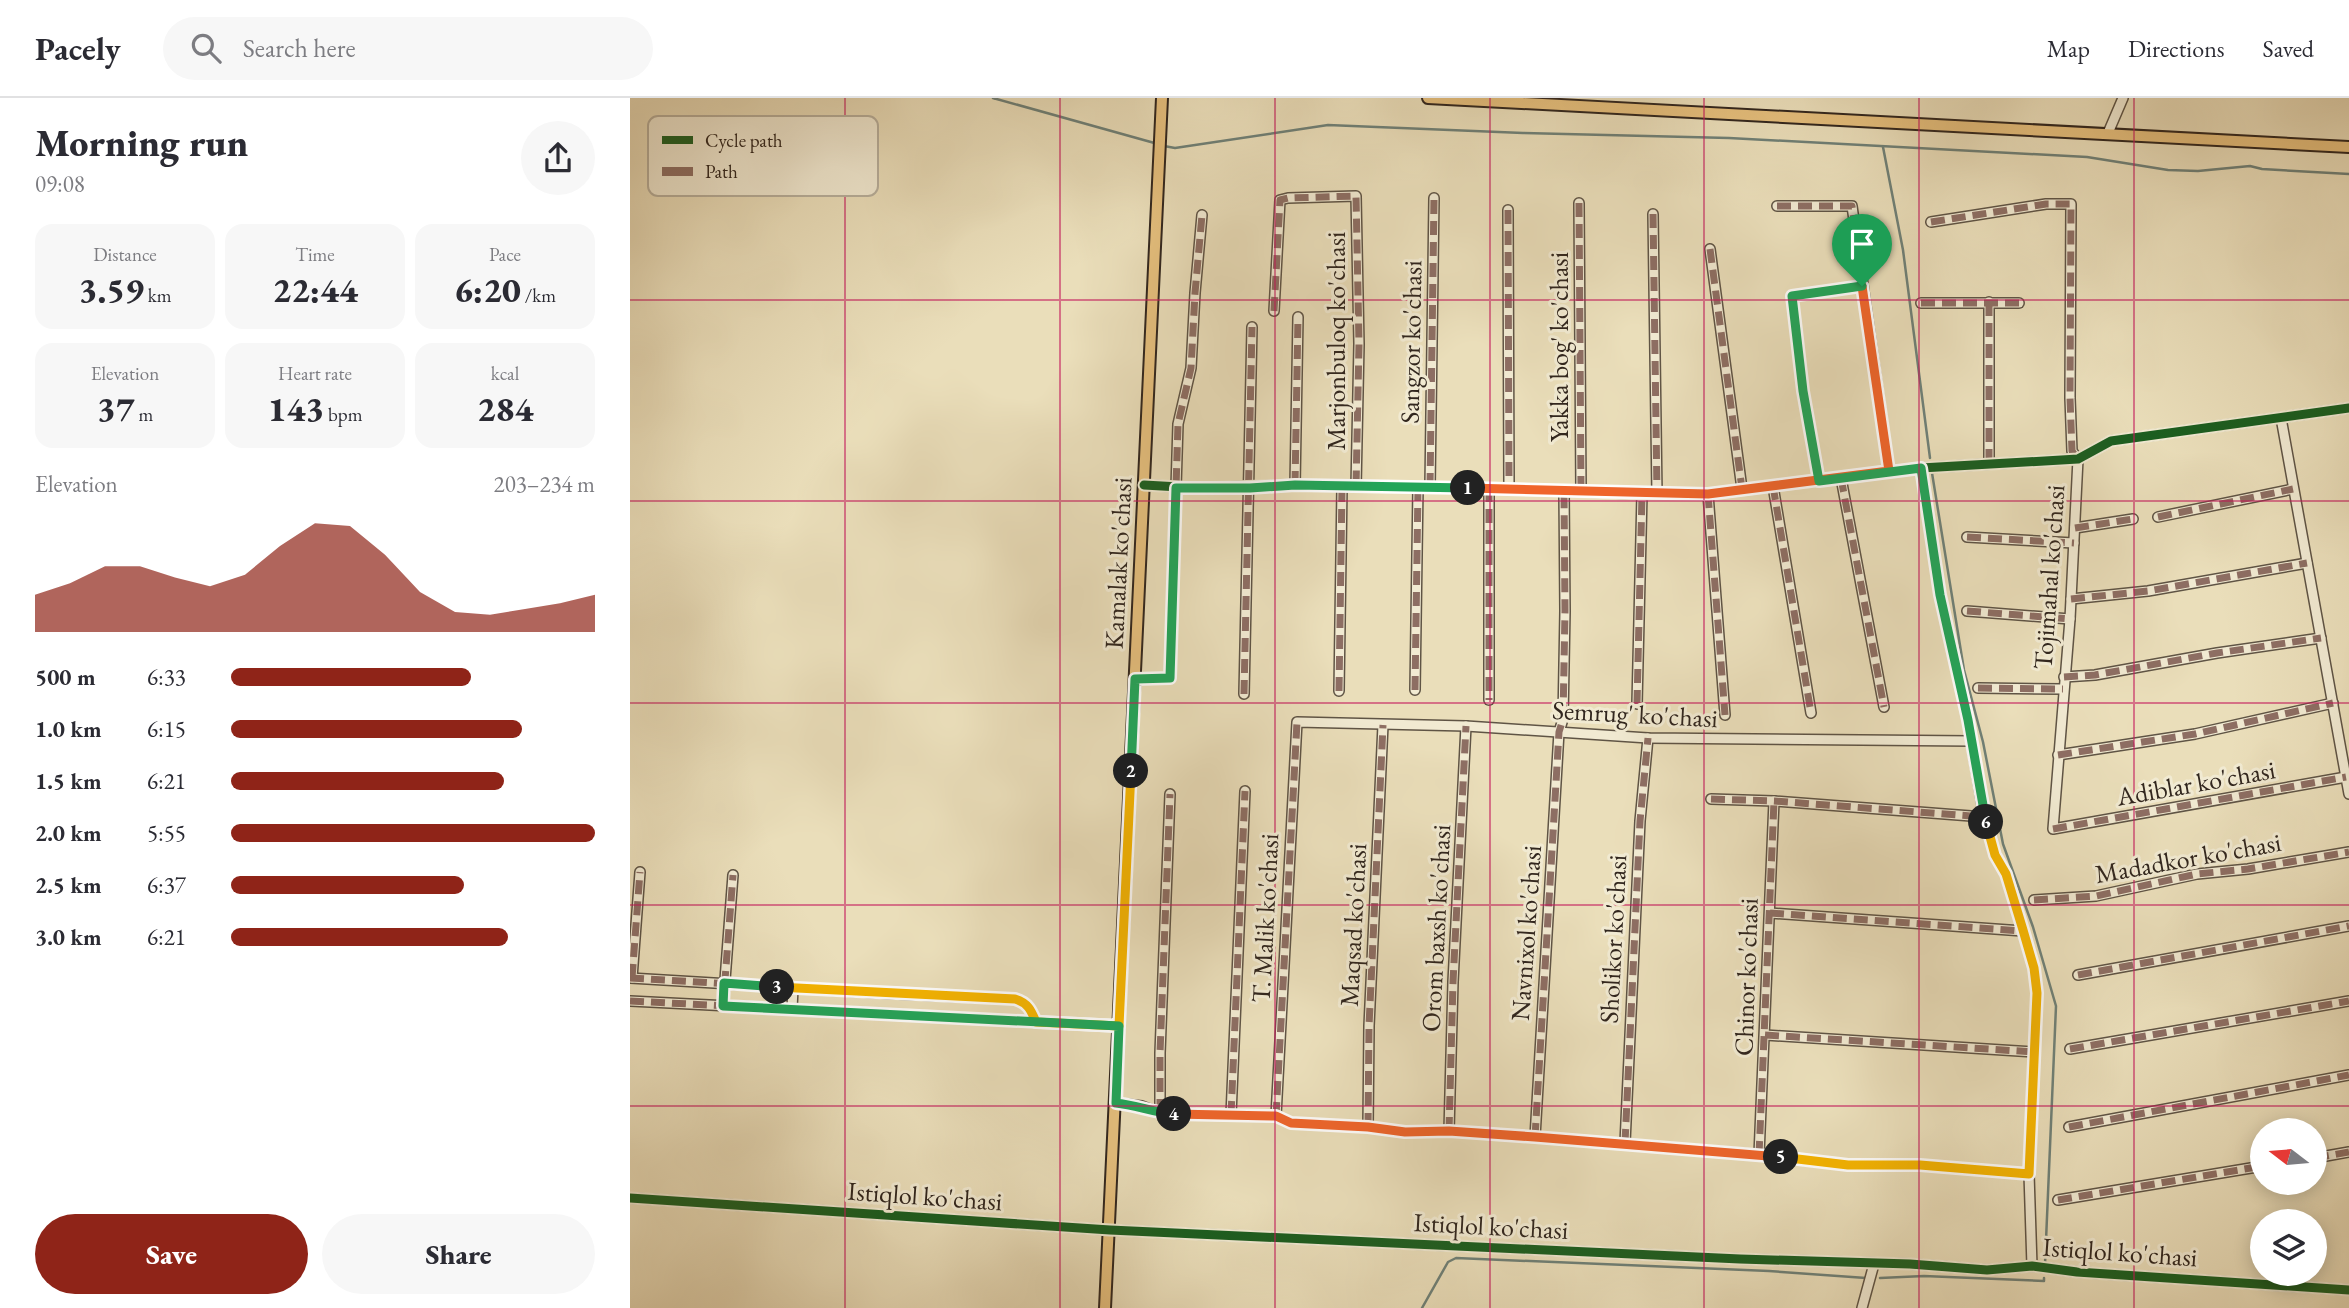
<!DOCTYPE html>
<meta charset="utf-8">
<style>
body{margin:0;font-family:"EB Garamond",serif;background:#f7f7f7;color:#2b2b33;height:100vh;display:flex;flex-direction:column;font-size:26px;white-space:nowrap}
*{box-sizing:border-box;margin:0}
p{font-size:23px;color:#7c7c81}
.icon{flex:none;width:38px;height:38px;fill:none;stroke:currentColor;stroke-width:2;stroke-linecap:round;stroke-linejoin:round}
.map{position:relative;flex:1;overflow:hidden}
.drawer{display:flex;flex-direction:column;background:#fff;width:630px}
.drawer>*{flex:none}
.needle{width:46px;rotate:286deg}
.fabs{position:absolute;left:1620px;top:1020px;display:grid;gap:14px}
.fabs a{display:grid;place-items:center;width:77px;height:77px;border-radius:50%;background:#fff;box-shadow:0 4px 18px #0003;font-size:35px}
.pin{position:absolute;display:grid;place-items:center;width:60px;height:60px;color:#fff;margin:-72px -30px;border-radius:50% 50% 50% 0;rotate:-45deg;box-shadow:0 0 7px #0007}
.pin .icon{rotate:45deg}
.km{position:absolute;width:35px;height:35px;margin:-18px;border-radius:50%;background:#222;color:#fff;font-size:19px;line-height:35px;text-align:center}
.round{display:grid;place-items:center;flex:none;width:74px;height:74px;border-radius:37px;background:#f7f7f7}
.head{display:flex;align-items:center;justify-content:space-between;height:119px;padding:0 35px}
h1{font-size:38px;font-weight:800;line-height:52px}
.stats{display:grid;grid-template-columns:repeat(3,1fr);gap:10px;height:119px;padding:7px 35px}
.stats div{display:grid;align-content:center;border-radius:18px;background:#f7f7f7;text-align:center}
.stats b{font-size:35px;font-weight:800}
.stats small{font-size:19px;font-weight:400}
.stats p{font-size:19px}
.chart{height:196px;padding:14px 35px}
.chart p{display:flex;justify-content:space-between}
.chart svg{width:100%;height:126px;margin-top:7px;fill:#8f2418;opacity:.7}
.cta{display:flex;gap:14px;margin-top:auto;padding:14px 35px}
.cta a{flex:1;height:80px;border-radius:42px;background:#8f2418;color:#fff;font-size:28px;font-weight:800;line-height:80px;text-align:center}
.cta a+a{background:#f7f7f7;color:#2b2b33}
ul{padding:0 35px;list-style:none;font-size:23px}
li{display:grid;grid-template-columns:112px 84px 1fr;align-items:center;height:52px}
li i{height:18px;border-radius:9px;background:#8f2418}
header{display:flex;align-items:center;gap:42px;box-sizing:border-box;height:98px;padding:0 35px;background:#fff;border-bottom:2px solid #e1e1e2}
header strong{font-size:33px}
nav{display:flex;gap:38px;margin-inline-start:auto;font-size:24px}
.search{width:490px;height:63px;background:#f7f7f7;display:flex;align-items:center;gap:18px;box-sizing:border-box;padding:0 24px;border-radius:38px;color:#7c7c81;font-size:26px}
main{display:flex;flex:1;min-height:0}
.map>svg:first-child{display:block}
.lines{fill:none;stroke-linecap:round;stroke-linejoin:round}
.stream{stroke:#6f8077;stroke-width:2.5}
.minor-casing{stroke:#5f5445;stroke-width:12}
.major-casing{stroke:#31261e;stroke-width:14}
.minor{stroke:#f1ead2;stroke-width:9}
.major{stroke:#e5bf7d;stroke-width:10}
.quiet{stroke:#8d6e63;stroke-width:7;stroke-dasharray:14 7;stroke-linecap:butt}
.cycleway-casing{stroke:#f1ead2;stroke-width:13}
.cycleway{stroke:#1b5e20;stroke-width:9}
.split-1-casing{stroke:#fff;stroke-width:14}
.split-2-casing{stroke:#fff;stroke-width:14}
.split-3-casing{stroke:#fff;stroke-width:14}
.split-4-casing{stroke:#fff;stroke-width:14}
.split-5-casing{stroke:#fff;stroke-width:14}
.split-6-casing{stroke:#fff;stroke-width:14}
.split-7-casing{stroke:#fff;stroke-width:14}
.split-1{stroke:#f0652b;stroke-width:9}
.split-2{stroke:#22a559;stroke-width:9}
.split-3{stroke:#f5b400;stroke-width:9}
.split-4{stroke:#22a559;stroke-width:9}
.split-5{stroke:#f0652b;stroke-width:9}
.split-6{stroke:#f5b400;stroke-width:9}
.split-7{stroke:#22a559;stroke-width:9}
.grid{fill:none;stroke:#c2185b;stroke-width:2;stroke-opacity:0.55}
.labels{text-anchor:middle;stroke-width:6;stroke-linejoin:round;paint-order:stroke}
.street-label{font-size:26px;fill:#31261e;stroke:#f1ead2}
.key{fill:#f1ead2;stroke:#b7af9c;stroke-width:2}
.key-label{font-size:19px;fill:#31261e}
</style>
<header>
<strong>Pacely</strong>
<div class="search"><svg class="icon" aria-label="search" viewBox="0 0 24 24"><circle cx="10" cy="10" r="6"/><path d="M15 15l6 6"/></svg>Search here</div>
<nav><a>Map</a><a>Directions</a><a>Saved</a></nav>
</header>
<main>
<section class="drawer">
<div class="head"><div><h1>Morning run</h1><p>09:08</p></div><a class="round"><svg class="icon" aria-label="share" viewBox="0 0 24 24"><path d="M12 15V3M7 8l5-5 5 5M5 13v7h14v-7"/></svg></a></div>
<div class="stats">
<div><p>Distance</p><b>3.59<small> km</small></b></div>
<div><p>Time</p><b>22:44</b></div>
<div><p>Pace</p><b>6:20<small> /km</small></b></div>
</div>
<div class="stats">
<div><p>Elevation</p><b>37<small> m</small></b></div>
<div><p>Heart rate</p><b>143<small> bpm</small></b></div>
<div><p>kcal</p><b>284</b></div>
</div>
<div class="chart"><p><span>Elevation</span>203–234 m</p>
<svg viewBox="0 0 160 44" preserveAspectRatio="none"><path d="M0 44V31L10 27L20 21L30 21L40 25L50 28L60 24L70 14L80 6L90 7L100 17L110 30L120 37L130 38L140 36L150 34L160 31V44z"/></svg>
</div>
<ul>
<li><b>500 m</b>6:33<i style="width:66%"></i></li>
<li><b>1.0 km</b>6:15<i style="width:80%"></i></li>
<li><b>1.5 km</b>6:21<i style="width:75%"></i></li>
<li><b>2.0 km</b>5:55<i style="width:100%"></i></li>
<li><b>2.5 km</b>6:37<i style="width:64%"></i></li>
<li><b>3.0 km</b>6:21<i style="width:76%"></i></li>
</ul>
<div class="cta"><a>Save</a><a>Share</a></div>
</section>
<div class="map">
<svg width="1719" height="1210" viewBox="0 0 1719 1210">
<rect width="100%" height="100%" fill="#eadeba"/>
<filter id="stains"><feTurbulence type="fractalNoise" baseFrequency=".00286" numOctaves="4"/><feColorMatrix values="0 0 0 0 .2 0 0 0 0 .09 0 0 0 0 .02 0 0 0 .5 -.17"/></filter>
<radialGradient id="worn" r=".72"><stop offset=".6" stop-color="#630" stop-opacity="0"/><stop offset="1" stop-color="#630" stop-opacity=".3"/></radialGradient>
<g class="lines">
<g class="stream">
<polyline points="363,0 528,46"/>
<polyline points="534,48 545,50 698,27 893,35 1099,40 1457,59 1538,72 1568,73 1620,68 1632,71 1719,76"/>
<polyline points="1253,49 1273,152 1300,360"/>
<polyline points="1302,375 1334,572 1353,644 1373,746 1403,829 1426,908 1415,1166"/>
<polyline points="1250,1180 1294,1178 1414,1183 1414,1180"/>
<polyline points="792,1210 818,1164 826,1160 1139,1173 1236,1180"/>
</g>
<g class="minor-casing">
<g id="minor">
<polyline points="1478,35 1493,0"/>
<polyline points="949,105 951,393"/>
<polyline points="1147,108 1222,108 1259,373"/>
<polyline points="878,112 879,390"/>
<polyline points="1023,116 1027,396"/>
<polyline points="1301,124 1416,106 1441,106 1440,300 1442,353 1448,361 1440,521 1423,731 1716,679"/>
<polyline points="1080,151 1112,391"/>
<polyline points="1359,204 1359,366"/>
<polyline points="1291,205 1389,205"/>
<polyline points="644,213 650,102 658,100 726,98 729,246 726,389"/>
<polyline points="1651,320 1719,696"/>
<polyline points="1291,370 1310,497 1338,622 1354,719 1365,756 1376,776 1393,833 1404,870 1407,895 1399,1076 1402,1168"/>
<polyline points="1211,380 1254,609"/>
<polyline points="1189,383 1173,293 1162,198 1232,188"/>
<polyline points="514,387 567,390 665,387 859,390 1012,396 1078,396 1291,370 1448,361 1481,343 1719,310"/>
<polyline points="665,387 668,219"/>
<polyline points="1143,388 1181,615"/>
<polyline points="800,389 804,100"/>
<polyline points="859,390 859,602"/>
<polyline points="1078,396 1095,617"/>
<polyline points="1528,419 1663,391"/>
<polyline points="1445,430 1503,421"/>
<polyline points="1337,439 1444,445"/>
<polyline points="1441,501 1518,493 1677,465"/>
<polyline points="1337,513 1440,521"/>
<polyline points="1434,579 1465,577 1587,555 1691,540"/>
<polyline points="505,581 540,580 548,326 561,270 565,195 572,117"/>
<polyline points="1348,590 1433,591"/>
<polyline points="785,592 788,389"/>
<polyline points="709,593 712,389"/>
<polyline points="614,596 622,229"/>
<polyline points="1007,606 1012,396"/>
<polyline points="1428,657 1565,636 1703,605"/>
<polyline points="1081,701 1144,703 1354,719"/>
<polyline points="1404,802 1466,798 1567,776 1618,771 1719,754"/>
<polyline points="1140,815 1393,833"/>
<polyline points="1448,877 1719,828"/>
<path d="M0,880L268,896L385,901C398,905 401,912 406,924"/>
<polyline points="2,880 10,774"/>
<polyline points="0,903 489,928"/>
<polyline points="93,908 103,777"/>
<polyline points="162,911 163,890"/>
<polyline points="1135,937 1405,954"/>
<polyline points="1440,951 1719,903"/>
<polyline points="486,1005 512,1008 530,1015 646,1018 661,1025 738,1029 775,1034 819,1033 905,1039 1129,1057 1218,1067 1290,1067 1399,1076"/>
<polyline points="530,1015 530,955 540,696"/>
<polyline points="601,1017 615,693"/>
<polyline points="646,1018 667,624 836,628 1018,640 1342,643"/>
<polyline points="738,1029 739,928 753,627"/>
<polyline points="1439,1029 1719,977"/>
<polyline points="819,1033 823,884 836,628"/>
<polyline points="905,1039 929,634 933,621 935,513 934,393"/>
<polyline points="995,1045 1010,723 1018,640"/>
<polyline points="1129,1057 1144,703"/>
<polyline points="1685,1060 1719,1054"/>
<polyline points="0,1100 480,1132 1110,1161 1280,1166 1357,1172 1402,1168 1447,1174 1719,1192"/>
<polyline points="1428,1102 1633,1068"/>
<polyline points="1232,1210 1244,1166"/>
</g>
</g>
<g class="major-casing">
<g id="major">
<polyline points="798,0 1719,49"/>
<polyline points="475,1210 532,0"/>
</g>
</g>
<use href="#minor" class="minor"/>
<use href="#major" class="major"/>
<g class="quiet">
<polyline points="949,105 951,393"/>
<polyline points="1147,108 1222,108 1259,373"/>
<polyline points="878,112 879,390"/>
<polyline points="1023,116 1027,396"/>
<polyline points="1301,124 1416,106 1441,106 1440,300 1442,353 1448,361"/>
<polyline points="1080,151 1112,391"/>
<polyline points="1359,204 1359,366"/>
<polyline points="1291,205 1389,205"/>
<polyline points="644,213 650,102 658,100 726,98 729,246 726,389"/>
<polyline points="1291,370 1310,497 1338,622"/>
<polyline points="1211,380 1254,609"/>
<polyline points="1189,383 1173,293 1162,198 1232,188"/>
<polyline points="665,387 668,219"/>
<polyline points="1143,388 1181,615"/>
<polyline points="800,389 804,100"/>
<polyline points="859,390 859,602"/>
<polyline points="1078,396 1095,617"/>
<polyline points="1528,419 1663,391"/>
<polyline points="1445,430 1503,421"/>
<polyline points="1337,439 1444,445"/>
<polyline points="1441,501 1518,493 1677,465"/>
<polyline points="1337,513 1440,521"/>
<polyline points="1434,579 1465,577 1587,555 1691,540"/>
<polyline points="505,581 540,580 548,326 561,270 565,195 572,117"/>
<polyline points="1348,590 1433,591"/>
<polyline points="785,592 788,389"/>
<polyline points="709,593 712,389"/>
<polyline points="614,596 622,229"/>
<polyline points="1007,606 1012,396"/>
<polyline points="1428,657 1565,636 1703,605"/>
<polyline points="1081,701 1144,703 1354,719"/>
<polyline points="1423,731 1716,679"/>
<polyline points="1404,802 1466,798 1567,776 1618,771 1719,754"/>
<polyline points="1140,815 1393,833"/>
<polyline points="1448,877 1719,828"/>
<path d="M0,880L268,896L385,901C398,905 401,912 406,924"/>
<polyline points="2,880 10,774"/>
<polyline points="0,903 489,928"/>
<polyline points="93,908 103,777"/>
<polyline points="1135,937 1405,954"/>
<polyline points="1440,951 1719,903"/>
<polyline points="530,1015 530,955 540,696"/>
<polyline points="601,1017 615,693"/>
<polyline points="646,1018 667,624"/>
<polyline points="738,1029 739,928 753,627"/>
<polyline points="1439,1029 1719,977"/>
<polyline points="819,1033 823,884 836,628"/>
<polyline points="905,1039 929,634 933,621 935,513 934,393"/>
<polyline points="995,1045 1010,723 1018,640"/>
<polyline points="1129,1057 1144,703"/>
<polyline points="1685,1060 1719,1054"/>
<polyline points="1428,1102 1633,1068"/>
</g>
<g class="cycleway-casing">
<g id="cycleway">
<polyline points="514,387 567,390 665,387 859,390 1012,396 1078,396 1291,370 1448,361 1481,343 1719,310"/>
<polyline points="0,1100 480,1132 1110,1161 1280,1166 1357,1172 1402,1168 1447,1174 1719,1192"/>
</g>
</g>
<use href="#cycleway" class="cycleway"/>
</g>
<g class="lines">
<g class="split-1-casing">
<polyline id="split-1" points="838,390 1078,396 1259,373 1232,188"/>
</g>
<g class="split-2-casing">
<polyline id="split-2" points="501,673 505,581 540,580 546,390 620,390 665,387 838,390"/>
</g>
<g class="split-3-casing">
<path id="split-3" d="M147,889L385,901C398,905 401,912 406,924L489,928L501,673"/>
</g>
<g class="split-4-casing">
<path id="split-4" d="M147,889L94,885L93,908L489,928L486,1005C506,1007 525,1015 544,1016"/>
</g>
<g class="split-5-casing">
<polyline id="split-5" points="544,1016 646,1018 661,1025 738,1029 775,1034 819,1033 905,1039 1151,1059"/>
</g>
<g class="split-6-casing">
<polyline id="split-6" points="1151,1059 1218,1067 1290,1067 1399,1076 1407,895 1404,870 1393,832 1376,776 1365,757 1356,724"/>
</g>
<g class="split-7-casing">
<polyline id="split-7" points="1232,188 1162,198 1173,293 1189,383 1291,370 1310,497 1338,622 1356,724"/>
</g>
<use href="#split-1" class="split-1"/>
<use href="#split-2" class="split-2"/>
<use href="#split-3" class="split-3"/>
<use href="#split-4" class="split-4"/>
<use href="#split-5" class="split-5"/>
<use href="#split-6" class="split-6"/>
<use href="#split-7" class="split-7"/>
</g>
<path class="grid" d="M215,0V1210M430,0V1210M645,0V1210M860,0V1210M1074,0V1210M1289,0V1210M1504,0V1210M0,202H1719M0,403H1719M0,605H1719M0,807H1719M0,1008H1719"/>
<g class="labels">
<g class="street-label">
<text transform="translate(706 243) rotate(-90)" y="9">Marjonbuloq ko'chasi</text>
<text transform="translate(781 244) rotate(-89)" y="9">Sangzor ko'chasi</text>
<text transform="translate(929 249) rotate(-90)" y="9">Yakka bog' ko'chasi</text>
<text transform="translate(488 465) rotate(-87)" y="9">Kamalak ko'chasi</text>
<text transform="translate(1419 479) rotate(-86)" y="9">Tojimahal ko'chasi</text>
<text transform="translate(1005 616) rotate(3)" y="9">Semrug' ko'chasi</text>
<text transform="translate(1566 685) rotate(-10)" y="9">Adiblar ko'chasi</text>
<text transform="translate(1558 760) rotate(-10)" y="9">Madadkor ko'chasi</text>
<text transform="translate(635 820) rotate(-87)" y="9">T. Malik ko'chasi</text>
<text transform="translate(723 827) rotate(-87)" y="9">Maqsad ko'chasi</text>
<text transform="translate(806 830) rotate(-87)" y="9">Orom baxsh ko'chasi</text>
<text transform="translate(896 835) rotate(-86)" y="9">Navnixol ko'chasi</text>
<text transform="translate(983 841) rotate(-87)" y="9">Sholikor ko'chasi</text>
<text transform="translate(1116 879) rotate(-88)" y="9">Chinor ko'chasi</text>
<text transform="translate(295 1098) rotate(4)" y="9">Istiqlol ko'chasi</text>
<text transform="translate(861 1128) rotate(3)" y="9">Istiqlol ko'chasi</text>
<text transform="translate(1490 1154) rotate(4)" y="9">Istiqlol ko'chasi</text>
</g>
</g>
<rect x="18" y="18" width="230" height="80" rx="10" class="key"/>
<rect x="32" y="38" width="31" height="8" fill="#1b5e20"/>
<rect x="32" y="69" width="31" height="9" fill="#8d6e63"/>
<g class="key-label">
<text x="75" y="49">Cycle path</text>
<text x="75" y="80">Path</text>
</g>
<rect width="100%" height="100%" filter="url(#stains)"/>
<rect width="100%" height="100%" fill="url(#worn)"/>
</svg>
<div class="fabs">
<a><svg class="needle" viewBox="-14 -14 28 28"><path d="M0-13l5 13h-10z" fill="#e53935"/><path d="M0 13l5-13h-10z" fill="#7c7c81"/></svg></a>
<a><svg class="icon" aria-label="layers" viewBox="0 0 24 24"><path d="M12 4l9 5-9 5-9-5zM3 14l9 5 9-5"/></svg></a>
</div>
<div class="pin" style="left:1232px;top:188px;background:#1e9e55"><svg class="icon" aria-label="arrive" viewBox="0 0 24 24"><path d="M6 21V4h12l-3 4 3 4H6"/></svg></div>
<b class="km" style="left:838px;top:390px">1</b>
<b class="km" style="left:501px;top:673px">2</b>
<b class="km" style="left:147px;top:889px">3</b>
<b class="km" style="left:544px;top:1016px">4</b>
<b class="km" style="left:1151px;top:1059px">5</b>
<b class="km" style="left:1356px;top:724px">6</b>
</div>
</main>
